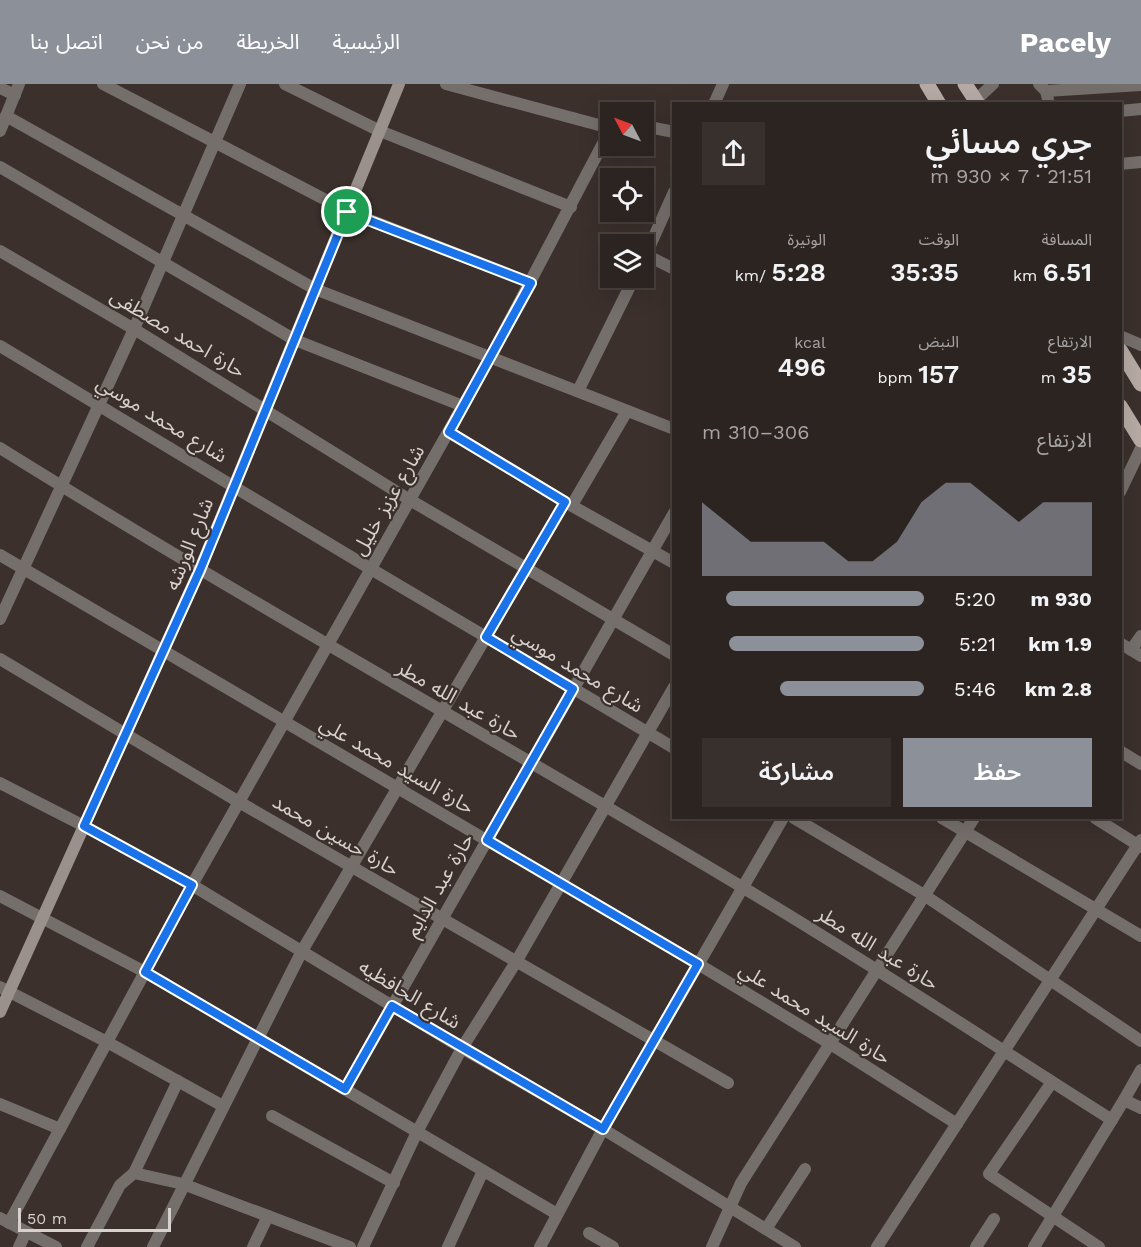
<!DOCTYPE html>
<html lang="ar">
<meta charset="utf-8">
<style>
body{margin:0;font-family:"Work Sans","Noto Sans Arabic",sans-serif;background:#38302d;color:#f1f3f6;direction:rtl;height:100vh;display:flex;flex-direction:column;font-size:22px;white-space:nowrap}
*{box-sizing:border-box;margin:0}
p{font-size:20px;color:#a6a4a5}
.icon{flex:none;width:33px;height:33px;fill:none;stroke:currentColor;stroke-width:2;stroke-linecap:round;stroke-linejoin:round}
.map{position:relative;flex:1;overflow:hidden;direction:ltr}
.details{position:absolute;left:672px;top:18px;width:450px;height:717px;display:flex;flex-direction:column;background:#2c2420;border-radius:0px;box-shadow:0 6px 24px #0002,0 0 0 2px #48413e;direction:rtl}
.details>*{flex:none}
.needle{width:39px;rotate:311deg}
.controls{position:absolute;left:600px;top:18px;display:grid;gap:12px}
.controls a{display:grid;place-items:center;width:54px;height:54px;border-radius:0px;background:#2c2420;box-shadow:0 6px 24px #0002,0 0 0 2px #48413e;font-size:30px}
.scale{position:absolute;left:18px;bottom:15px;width:153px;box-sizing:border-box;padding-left:6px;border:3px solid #d7d0cd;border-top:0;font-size:16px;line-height:21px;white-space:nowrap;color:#d7d0cd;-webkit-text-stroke:4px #3b302b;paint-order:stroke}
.pin{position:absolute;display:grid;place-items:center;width:51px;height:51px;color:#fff;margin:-26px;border:3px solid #fff;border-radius:50%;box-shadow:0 2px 6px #0007}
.round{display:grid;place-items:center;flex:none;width:63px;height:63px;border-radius:0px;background:#38302d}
.overview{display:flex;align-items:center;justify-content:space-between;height:102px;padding:0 30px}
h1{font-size:33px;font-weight:600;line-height:45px}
.figures{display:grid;grid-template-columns:repeat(3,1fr);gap:9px;height:102px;padding:6px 30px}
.figures div{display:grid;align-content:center}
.figures b{font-size:26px;font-weight:600}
.figures small{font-size:16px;font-weight:400}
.figures p{font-size:16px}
.chart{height:168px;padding:12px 30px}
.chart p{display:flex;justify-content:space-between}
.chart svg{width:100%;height:108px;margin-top:6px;fill:#8c9099;opacity:.7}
.action{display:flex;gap:12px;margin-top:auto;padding:12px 30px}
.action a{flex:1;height:69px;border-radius:0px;background:#8c9099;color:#fff;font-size:24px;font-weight:600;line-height:69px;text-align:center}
.action a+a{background:#38302d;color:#f1f3f6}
ul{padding:0 30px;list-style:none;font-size:20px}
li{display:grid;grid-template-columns:96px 72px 1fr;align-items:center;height:45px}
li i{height:15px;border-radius:8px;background:#8c9099}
header{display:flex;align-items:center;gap:36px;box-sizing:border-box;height:84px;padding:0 30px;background:#8c9099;color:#fff}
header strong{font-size:28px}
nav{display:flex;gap:33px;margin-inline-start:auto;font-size:21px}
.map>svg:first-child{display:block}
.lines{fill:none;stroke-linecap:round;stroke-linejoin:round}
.street{stroke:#756f6c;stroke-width:12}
.secondary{stroke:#9a908c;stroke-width:12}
.primary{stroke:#b7aaa5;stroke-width:15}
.route-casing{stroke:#fff;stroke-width:12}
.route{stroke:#1a73e8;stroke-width:8}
.labels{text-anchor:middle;stroke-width:4.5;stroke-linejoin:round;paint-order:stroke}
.street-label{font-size:20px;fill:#d7d0cd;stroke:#3b302b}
</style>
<header>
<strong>Pacely</strong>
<nav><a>الرئيسية</a><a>الخريطة</a><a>من نحن</a><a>اتصل بنا</a></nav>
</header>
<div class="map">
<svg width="1141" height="1163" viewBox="0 0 1141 1163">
<rect width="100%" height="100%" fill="#3b302b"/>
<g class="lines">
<g class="street">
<polyline points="103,0 347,127 531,199"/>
<polyline points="285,0 380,47 571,123"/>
<polyline points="446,0 610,44"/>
<polyline points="1039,0 1046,7 1049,20"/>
<polyline points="0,4 15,11"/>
<polyline points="1046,7 1141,1"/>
<polyline points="976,16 993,0"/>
<polyline points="714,20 723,0"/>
<polyline points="1120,27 1141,25"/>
<polyline points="6,32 315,205 674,345"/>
<polyline points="644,42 674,48"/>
<polyline points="0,47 19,0"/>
<polyline points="1120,80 1141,78"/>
<polyline points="0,83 295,256 463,322"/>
<polyline points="0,167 134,245 410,416 674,571"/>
<polyline points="646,171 674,185"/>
<polyline points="644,175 674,108"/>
<polyline points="1120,252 1141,261"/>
<polyline points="0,262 371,485 674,664"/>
<polyline points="578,307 634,194"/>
<polyline points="449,348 565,418 674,479"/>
<path d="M0,364C244,516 495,655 742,803C867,877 989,958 1112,1036"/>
<polyline points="1120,408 1141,364"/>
<polyline points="572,421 627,327"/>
<polyline points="0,471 698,880 829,959 957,1040"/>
<polyline points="0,535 134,245 240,0"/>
<polyline points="1120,559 1141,572"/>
<polyline points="1131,566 1141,552"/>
<polyline points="0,575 239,718 728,999"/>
<polyline points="1120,667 1141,680"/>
<polyline points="0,699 84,742 192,801 462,964 603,1045 795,1163"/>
<polyline points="794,734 924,811 1141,957"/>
<polyline points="942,734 1141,852"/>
<polyline points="1095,734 1141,763"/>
<polyline points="0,812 145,888 557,1130"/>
<polyline points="0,903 107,958 223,1022"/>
<polyline points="1052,998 989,1090 1099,1163"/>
<polyline points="345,1005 674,429"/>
<polyline points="1124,1016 1141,1024"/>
<polyline points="0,1020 60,1045"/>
<polyline points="272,1032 394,1099"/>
<polyline points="134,1089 183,1100 350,1163"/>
<polyline points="0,1134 56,1163"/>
<polyline points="9,1139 192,801 490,274 610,46"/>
<polyline points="766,1145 805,1085"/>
<polyline points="589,1149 613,1163"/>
<polyline points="19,1163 26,1148"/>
<polyline points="87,1163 120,1101 134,1089 178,997"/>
<polyline points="153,1163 302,867 565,418"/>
<polyline points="253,1163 268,1132"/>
<polyline points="363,1163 417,1048 462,964 516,878 674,603"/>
<polyline points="448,1163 483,1087"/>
<polyline points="540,1163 603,1045 783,734"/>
<polyline points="712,1163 741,1099 974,734"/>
<polyline points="877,1163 1141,756"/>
<polyline points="976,1163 994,1135"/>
<polyline points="1034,1163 1124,1016 1141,986"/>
</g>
<polyline class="secondary" points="0,928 200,485 399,0"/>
<g class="primary">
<polyline points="927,0 939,20"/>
<polyline points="965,0 978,20"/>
<polyline points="1120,266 1141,300"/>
<polyline points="1120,322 1141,356"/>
</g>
</g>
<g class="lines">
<g class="route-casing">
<polygon id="route" points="347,128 531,199 449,348 565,418 486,553 573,605 487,756 698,880 603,1045 392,922 345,1005 145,888 192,801 84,742 200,486"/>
</g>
<use href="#route" class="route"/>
</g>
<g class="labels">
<g class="street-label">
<text transform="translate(178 249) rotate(31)" y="7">حارة احمد مصطفى</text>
<text transform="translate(162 335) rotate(31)" y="7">شارع محمد موسي</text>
<text transform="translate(388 416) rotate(-60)" y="7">شارع عزيز خليل</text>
<text transform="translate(189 460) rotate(-68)" y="7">شارع الورشه</text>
<text transform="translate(578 585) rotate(31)" y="7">شارع محمد موسي</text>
<text transform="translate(459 616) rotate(30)" y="7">حارة عبد الله مطر</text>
<text transform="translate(397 681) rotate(30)" y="7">حارة السيد محمد علي</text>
<text transform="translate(336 751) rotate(30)" y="7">حارة حسين محمد</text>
<text transform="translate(439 801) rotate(-60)" y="7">حارة عبد الدايم</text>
<text transform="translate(878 864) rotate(32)" y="7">حارة عبد الله مطر</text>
<text transform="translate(410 910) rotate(31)" y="7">شارع الحافظيه</text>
<text transform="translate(815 929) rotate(32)" y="7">حارة السيد محمد علي</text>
</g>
</g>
</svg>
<div class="controls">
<a><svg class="needle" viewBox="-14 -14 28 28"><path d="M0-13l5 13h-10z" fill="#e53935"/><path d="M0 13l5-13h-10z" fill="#a6a4a5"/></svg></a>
<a><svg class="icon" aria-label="locate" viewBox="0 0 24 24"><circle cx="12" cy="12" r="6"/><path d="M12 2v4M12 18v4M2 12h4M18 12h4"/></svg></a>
<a><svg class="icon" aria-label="layers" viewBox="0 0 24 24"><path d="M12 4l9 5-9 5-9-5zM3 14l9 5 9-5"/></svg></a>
</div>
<div class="scale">50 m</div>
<div class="pin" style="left:347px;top:128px;background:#1e9e55"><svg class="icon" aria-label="arrive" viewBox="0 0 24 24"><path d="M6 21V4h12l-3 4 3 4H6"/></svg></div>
<section class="details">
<div class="overview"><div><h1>جري مسائي</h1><p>21:51 · 7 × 930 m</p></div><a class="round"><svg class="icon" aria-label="share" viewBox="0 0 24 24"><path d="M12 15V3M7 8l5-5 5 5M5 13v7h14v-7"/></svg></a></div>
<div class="figures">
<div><p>المسافة</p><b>6.51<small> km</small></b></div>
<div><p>الوقت</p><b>35:35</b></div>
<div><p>الوتيرة</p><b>5:28<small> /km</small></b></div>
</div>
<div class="figures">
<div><p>الارتفاع</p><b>35<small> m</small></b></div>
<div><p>النبض</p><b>157<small> bpm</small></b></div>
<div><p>kcal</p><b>496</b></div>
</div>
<div class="chart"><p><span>الارتفاع</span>306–310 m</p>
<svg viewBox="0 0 160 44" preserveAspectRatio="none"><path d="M0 44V14L10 22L20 30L30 30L40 30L50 30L60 38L70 38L80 30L90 14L100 6L110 6L120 14L130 22L140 14L150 14L160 14V44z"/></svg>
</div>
<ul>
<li><b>930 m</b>5:20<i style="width:89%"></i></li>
<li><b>1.9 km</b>5:21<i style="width:88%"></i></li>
<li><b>2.8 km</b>5:46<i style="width:65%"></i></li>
</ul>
<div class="action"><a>حفظ</a><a>مشاركة</a></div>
</section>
</div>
